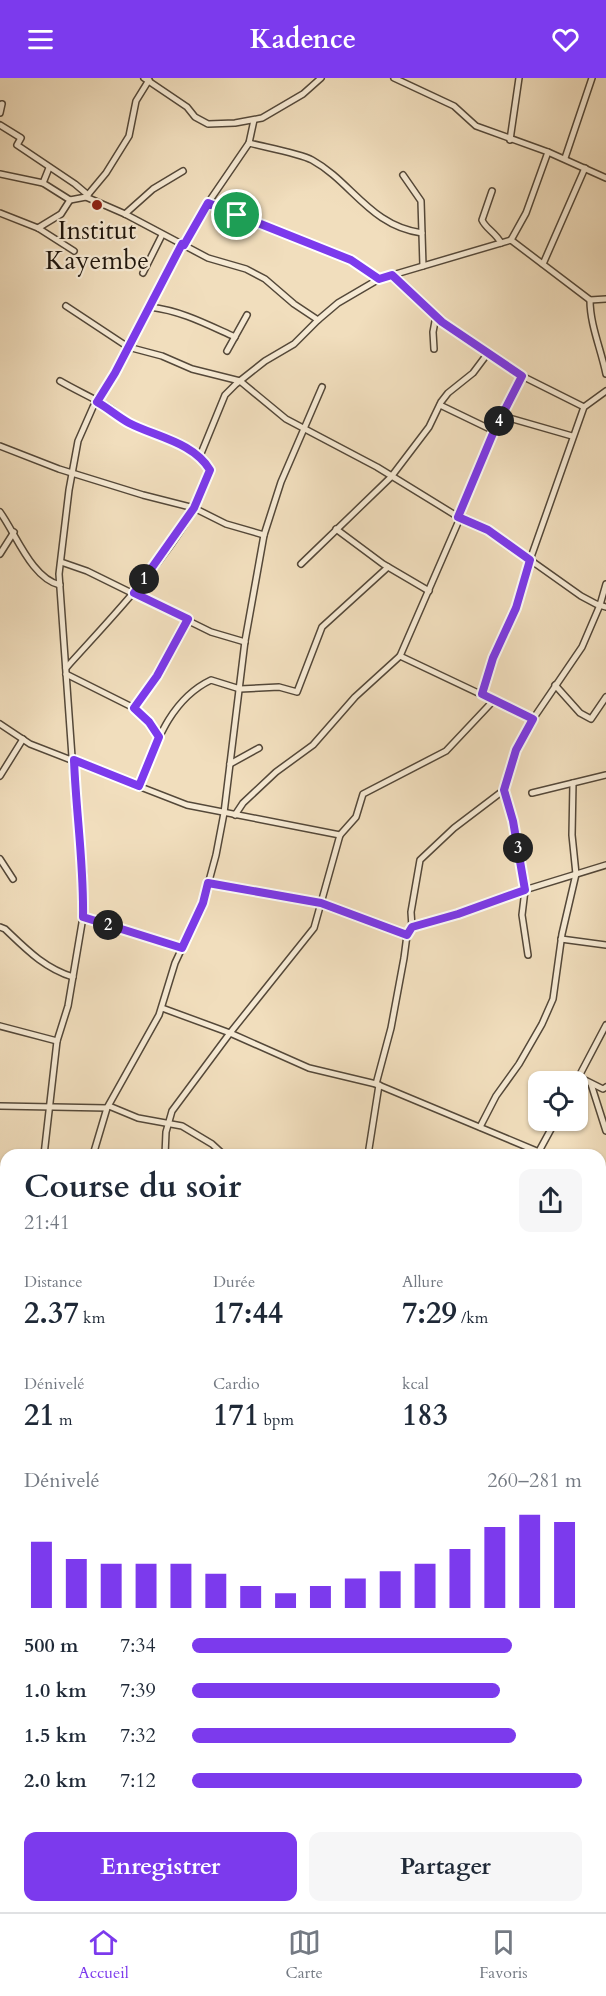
<!DOCTYPE html>
<html lang="fr">
<meta charset="utf-8">
<style>
body{margin:0;font-family:Cardo,serif;background:#f6f6f7;color:#1f2937;height:100vh;display:flex;flex-direction:column;font-size:22px;white-space:nowrap}
*{box-sizing:border-box;margin:0}
p{font-size:20px;color:#747a83}
.icon{flex:none;width:33px;height:33px;fill:none;stroke:currentColor;stroke-width:2;stroke-linecap:round;stroke-linejoin:round}
.map{position:relative;flex:1;overflow:hidden}
.details{position:absolute;left:0px;top:1071px;width:606px;height:764px;display:flex;flex-direction:column;background:#fff;border-radius:18px 18px 0 0;box-shadow:0 2px 4px #0004}
.details>*{flex:none}
.fabs{position:absolute;left:528px;top:993px;display:grid;gap:12px}
.fabs a{display:grid;place-items:center;width:60px;height:60px;border-radius:12px;background:#fff;box-shadow:0 2px 4px #0004;font-size:30px}
.pin{position:absolute;display:grid;place-items:center;width:51px;height:51px;color:#fff;margin:-26px;border:3px solid #fff;border-radius:50%;box-shadow:0 2px 6px #0007}
.km{position:absolute;width:30px;height:30px;margin:-15px;border-radius:50%;background:#222;color:#fff;font-size:16px;line-height:30px;text-align:center}
.round{display:grid;place-items:center;flex:none;width:63px;height:63px;border-radius:12px;background:#f6f6f7}
.head{display:flex;align-items:center;justify-content:space-between;height:102px;padding:0 24px}
h1{font-size:33px;font-weight:800;line-height:45px}
.metrics{display:grid;grid-template-columns:repeat(3,1fr);gap:9px;height:102px;padding:6px 24px}
.metrics div{display:grid;align-content:center}
.metrics b{font-size:30px;font-weight:800}
.metrics small{font-size:16px;font-weight:400}
.metrics p{font-size:16px}
.chart{height:168px;padding:12px 24px}
.chart p{display:flex;justify-content:space-between}
.chart svg{width:100%;height:108px;margin-top:6px;stroke:#7c3aed;stroke-width:6}
.action{display:flex;gap:12px;margin-top:auto;padding:12px 24px}
.action a{flex:1;height:69px;border-radius:12px;background:#7c3aed;color:#fff;font-size:24px;font-weight:800;line-height:69px;text-align:center}
.action a+a{background:#f6f6f7;color:#1f2937}
ul{padding:0 24px;list-style:none;font-size:20px}
li{display:grid;grid-template-columns:96px 72px 1fr;align-items:center;height:45px}
li i{height:15px;border-radius:8px;background:#7c3aed}
header{display:flex;justify-content:space-between;align-items:center;height:78px;padding:0 24px;background:#7c3aed;color:#fff;font-size:27px;font-weight:800}
.tab-bar{display:flex;justify-content:space-around;align-items:center;height:84px;border-top:2px solid #e0e1e3;background:#fff;font-size:16px;color:#747a83}
.tab-bar a{display:grid;justify-items:center;gap:3px}
.tab-bar .active{color:#7c3aed}
.map>svg:first-child{display:block}
.lines{fill:none;stroke-linecap:round;stroke-linejoin:round}
.minor-casing{stroke:#544839;stroke-width:8}
.minor{stroke:#f6ead4;stroke-width:5}
.route-casing{stroke:#fff;stroke-width:12}
.route{stroke:#7c3aed;stroke-width:8}
.poi-dot{fill:#8f2418;stroke:#f6ead4;stroke-width:2}
.labels{text-anchor:middle;stroke-width:4.5;stroke-linejoin:round;paint-order:stroke}
.poi-label{font-size:26px;fill:#1f160d;stroke:#f6ead4}
</style>
<header><svg class="icon" aria-label="menu" viewBox="0 0 24 24"><path d="M4 6h16M4 12h16M4 18h16"/></svg>Kadence<svg class="icon" aria-label="heart" viewBox="0 0 24 24"><path d="M12 20l-8-8c-3-5 5-10 8-4 3-6 11-1 8 4z"/></svg></header>
<div class="map">
<svg width="606" height="1834" viewBox="0 0 606 1834">
<rect width="100%" height="100%" fill="#f1debd"/>
<filter id="stains"><feTurbulence type="fractalNoise" baseFrequency=".00333" numOctaves="4"/><feColorMatrix values="0 0 0 0 .2 0 0 0 0 .09 0 0 0 0 .02 0 0 0 .5 -.17"/></filter>
<radialGradient id="worn" r=".72"><stop offset=".6" stop-color="#630" stop-opacity="0"/><stop offset="1" stop-color="#630" stop-opacity=".3"/></radialGradient>
<g class="lines">
<g class="minor-casing">
<g id="minor">
<polyline points="144,0 187,29 195,39 208,46 235,45 262,40 303,16 321,0"/>
<polyline points="394,0 454,28 476,48 548,74 606,100"/>
<polyline points="0,35 2,26"/>
<polyline points="0,47 21,60 17,67 75,106 88,117"/>
<polyline points="510,62 519,0"/>
<path d="M249,65C264,69 299,75 312,82C352,104 370,148 422,155"/>
<polyline points="565,80 592,0"/>
<polyline points="0,96 43,105 70,122 86,119 106,95 129,58 136,23 149,2"/>
<polyline points="403,97 421,123 423,188"/>
<polyline points="43,105 49,90"/>
<path d="M492,113L482,142C486,151 495,154 501,165"/>
<polyline points="86,119 125,136 208,180 246,191 265,201 294,226 318,242 338,225 379,201 511,162 590,222 606,221"/>
<polyline points="208,125 351,182 379,201"/>
<polyline points="0,135 38,150 74,173"/>
<polyline points="125,136 153,111 183,93"/>
<polyline points="38,150 61,136 70,122"/>
<polyline points="511,162 526,135 548,74"/>
<polyline points="184,167 208,125 249,65 254,42"/>
<polyline points="543,186 585,90"/>
<polyline points="143,195 162,157"/>
<polyline points="392,197 442,244 518,296 584,329"/>
<path d="M590,222C590,247 601,271 606,296"/>
<polyline points="66,228 128,269 162,278 192,291 240,303 286,341 377,389 460,440 488,452 581,518 596,526 606,529"/>
<path d="M150,229C182,233 206,246 235,259"/>
<polyline points="434,271 433,254 436,238"/>
<polyline points="227,273 247,237"/>
<path d="M60,303C77,313 96,321 113,332C118,336 122,341 127,344C154,360 192,363 210,392C205,404 200,419 194,431C160,490 111,540 66,590"/>
<polyline points="440,327 494,353"/>
<polyline points="502,338 572,358"/>
<polyline points="0,368 59,391 143,417 194,430 226,446 264,457"/>
<polyline points="200,378 225,317 236,306 265,283 294,266 318,242"/>
<path d="M0,434C16,456 32,501 60,507"/>
<polyline points="458,439 494,353 522,298"/>
<polyline points="336,451 383,486 429,513"/>
<polyline points="0,476 14,454"/>
<polyline points="61,484 87,493 211,554 245,564"/>
<polyline points="301,486 391,399 429,349 441,324 448,315 473,295 488,275"/>
<polyline points="400,578 460,440"/>
<polyline points="66,596 134,630 149,644 159,659"/>
<polyline points="555,607 580,635 591,641 606,619"/>
<polyline points="482,616 493,580 516,530 530,482 584,329 606,313"/>
<polyline points="134,630 157,598 187,541"/>
<polyline points="0,646 30,666 187,727 340,757 356,739 363,716 446,673 494,622"/>
<polyline points="230,686 259,670"/>
<polyline points="0,698 23,661"/>
<path d="M139,708C155,668 169,622 211,602L240,611L279,609L297,614L322,549L388,489"/>
<polyline points="532,715 606,697"/>
<polyline points="235,737 243,725 276,694 313,667 355,619 400,578 533,641"/>
<polyline points="0,781 13,801"/>
<polyline points="208,805 321,825 407,857"/>
<polyline points="83,839 182,871"/>
<path d="M0,849L5,851C26,871 44,890 73,899"/>
<polyline points="412,849 411,834 420,782 454,750 504,712"/>
<polyline points="561,861 606,867"/>
<polyline points="528,877 522,837 525,812 513,743 504,712 516,672 533,641 582,569 600,527 606,506"/>
<polyline points="162,930 230,955 309,990 376,1006 539,1074"/>
<polyline points="0,948 57,963"/>
<polyline points="579,999 603,1011 606,1009"/>
<polyline points="576,1004 606,947"/>
<polyline points="376,1006 391,950 404,880 407,857 412,849 458,836 518,814 606,787"/>
<polyline points="591,1006 606,1053"/>
<polyline points="0,1028 107,1030"/>
<polyline points="109,1028 138,1040 182,1048 212,1066 224,1077"/>
<polyline points="480,1049 496,1018 519,986 542,946 553,921 562,856 576,796 572,757 573,705"/>
<polyline points="538,1075 556,1042"/>
<polyline points="44,1077 57,963 68,928 83,839 84,799 76,735 59,496 69,412 78,363 93,329 115,295 182,166"/>
<polyline points="93,1077 107,1030 159,937 175,885 203,825 216,777 224,735 245,563 264,457 281,404 322,309"/>
<polyline points="165,1077 166,1054 172,1033 230,955 314,850 340,757"/>
<polyline points="368,1077 379,1007"/>
<polyline points="0,1127 6,1126"/>
<polyline points="600,1183 606,1177"/>
<polyline points="0,1281 6,1281"/>
<polyline points="600,1344 606,1339"/>
<polyline points="600,1421 606,1432"/>
<polyline points="0,1465 6,1491 6,1532 4,1538 0,1540"/>
<polyline points="600,1515 606,1512"/>
<polyline points="600,1569 606,1581"/>
<polyline points="600,1694 606,1693"/>
<polyline points="0,1776 6,1776"/>
<polyline points="174,1828 188,1834"/>
<polyline points="5,1834 8,1828"/>
<polyline points="275,1834 279,1828"/>
</g>
</g>
<use href="#minor" class="minor"/>
</g>
<g class="lines">
<g class="route-casing">
<path id="route" d="M208,125L351,182L379,201L392,197L442,244L522,298L494,353L458,439L488,452L530,482L516,530L493,580L482,616L533,641L516,672L504,712L513,743L525,812L458,836L412,849L407,857L321,825L208,805L203,825L182,870L83,839C84,786 76,735 74,682L139,708L159,659L149,644L134,630L157,598L188,541L134,515L194,430L210,392C193,364 156,359 129,345C118,339 108,330 97,324L115,295L182,166L184,167Z"/>
</g>
<use href="#route" class="route"/>
</g>
<circle class="poi-dot" cx="97" cy="127" r="6"/>
<g class="labels">
<g class="poi-label">
<text x="97" y="161">Institut<tspan x="97" dy="30">Kayembe</tspan></text>
</g>
</g>
<rect width="100%" height="100%" filter="url(#stains)"/>
<rect width="100%" height="100%" fill="url(#worn)"/>
</svg>
<div class="fabs">
<a><svg class="icon" aria-label="locate" viewBox="0 0 24 24"><circle cx="12" cy="12" r="6"/><path d="M12 2v4M12 18v4M2 12h4M18 12h4"/></svg></a>
</div>
<div class="pin" style="left:237px;top:137px;background:#1e9e55"><svg class="icon" aria-label="arrive" viewBox="0 0 24 24"><path d="M6 21V4h12l-3 4 3 4H6"/></svg></div>
<b class="km" style="left:144px;top:501px">1</b>
<b class="km" style="left:108px;top:847px">2</b>
<b class="km" style="left:518px;top:770px">3</b>
<b class="km" style="left:499px;top:343px">4</b>
<section class="details">
<div class="head"><div><h1>Course du soir</h1><p>21:41</p></div><a class="round"><svg class="icon" aria-label="share" viewBox="0 0 24 24"><path d="M12 15V3M7 8l5-5 5 5M5 13v7h14v-7"/></svg></a></div>
<div class="metrics">
<div><p>Distance</p><b>2.37<small> km</small></b></div>
<div><p>Durée</p><b>17:44</b></div>
<div><p>Allure</p><b>7:29<small> /km</small></b></div>
</div>
<div class="metrics">
<div><p>Dénivelé</p><b>21<small> m</small></b></div>
<div><p>Cardio</p><b>171<small> bpm</small></b></div>
<div><p>kcal</p><b>183</b></div>
</div>
<div class="chart"><p><span>Dénivelé</span>260–281 m</p>
<svg viewBox="0 0 160 44" preserveAspectRatio="none"><path d="M5 44V17M15 44V24M25 44V26M35 44V26M45 44V26M55 44V30M65 44V35M75 44V38M85 44V35M95 44V32M105 44V29M115 44V26M125 44V20M135 44V11M145 44V6M155 44V9"/></svg>
</div>
<ul>
<li><b>500 m</b>7:34<i style="width:82%"></i></li>
<li><b>1.0 km</b>7:39<i style="width:79%"></i></li>
<li><b>1.5 km</b>7:32<i style="width:83%"></i></li>
<li><b>2.0 km</b>7:12<i style="width:100%"></i></li>
</ul>
<div class="action"><a>Enregistrer</a><a>Partager</a></div>
</section>
</div>
<nav class="tab-bar">
<a class="active"><svg class="icon" aria-label="home" viewBox="0 0 24 24"><path d="M3 11l9-7 9 7M6 9v11h12V9"/></svg>Accueil</a>
<a><svg class="icon" aria-label="map" viewBox="0 0 24 24"><path d="M3 6l6-2 6 2 6-2v14l-6 2-6-2-6 2zM9 4v14M15 6v14"/></svg>Carte</a>
<a><svg class="icon" aria-label="saved" viewBox="0 0 24 24"><path d="M7 4h10v16l-5-4-5 4z"/></svg>Favoris</a>
</nav>
